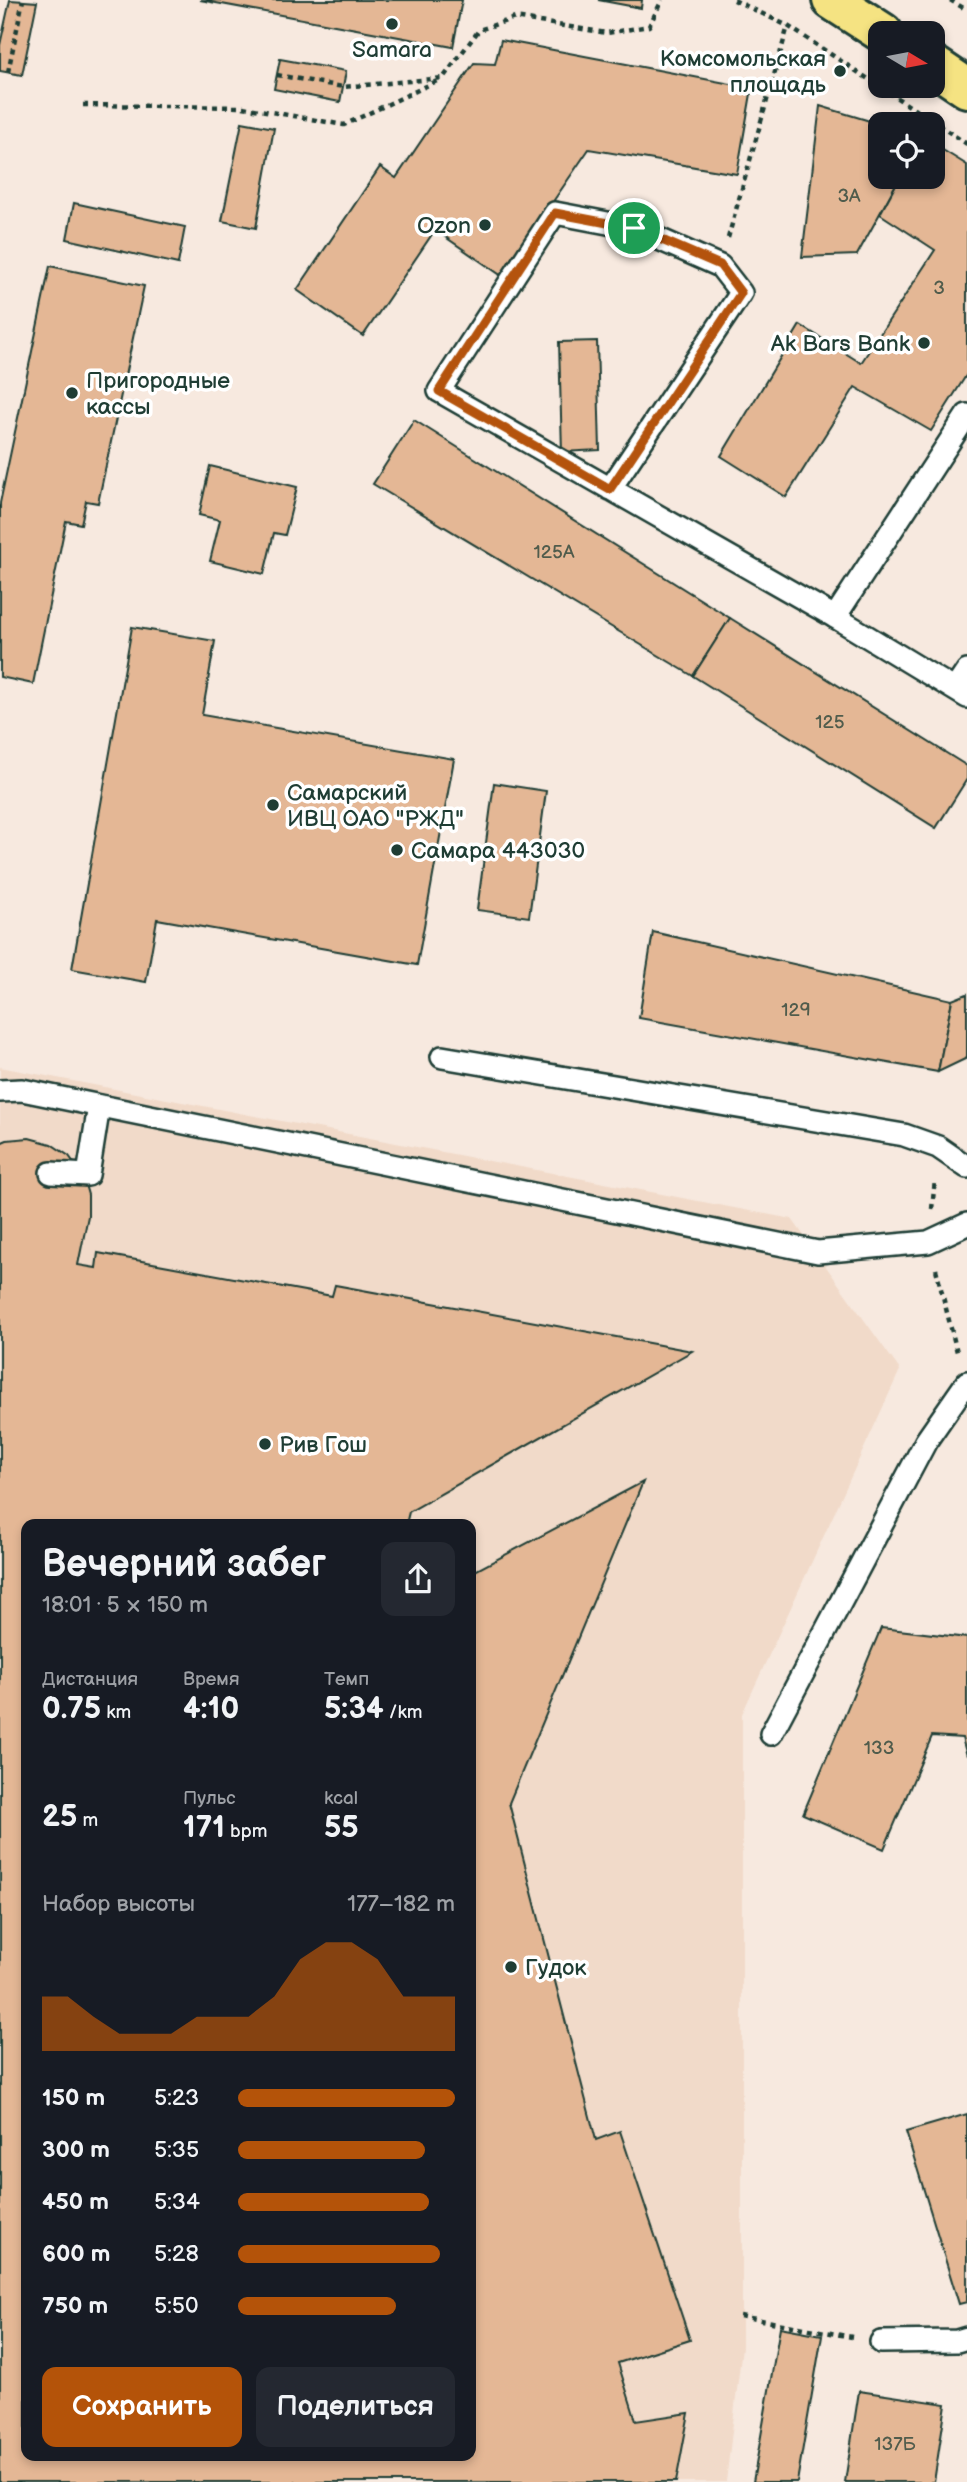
<!DOCTYPE html>
<html lang="ru">
<meta charset="utf-8">
<style>
body{margin:0;font-family:"Balsamiq Sans",sans-serif;background:#242831;color:#f1f3f6;height:100vh;display:flex;flex-direction:column;font-size:26px;white-space:nowrap}
*{box-sizing:border-box;margin:0}
p{font-size:23px;color:#9ea1a6}
.icon{flex:none;width:38px;height:38px;fill:none;stroke:currentColor;stroke-width:2;stroke-linecap:round;stroke-linejoin:round}
.map{position:relative;flex:1;overflow:hidden}
.side{position:absolute;left:21px;top:1519px;width:455px;height:942px;display:flex;flex-direction:column;background:#171b24;border-radius:14px;box-shadow:0 4px 10px #0003}
.side>*{flex:none}
.needle{width:46px;rotate:100deg}
.tools{position:absolute;left:868px;top:21px;display:grid;gap:14px}
.tools a{display:grid;place-items:center;width:77px;height:77px;border-radius:14px;background:#171b24;box-shadow:0 4px 10px #0003;font-size:35px}
.pin{position:absolute;display:grid;place-items:center;width:60px;height:60px;color:#fff;margin:-30px;border:4px solid #fff;border-radius:50%;box-shadow:0 2px 7px #0007}
.round{display:grid;place-items:center;flex:none;width:74px;height:74px;border-radius:14px;background:#242831}
.headline{display:flex;align-items:center;justify-content:space-between;height:119px;padding:0 21px}
h1{font-size:38px;font-weight:800;line-height:52px}
.stats{display:grid;grid-template-columns:repeat(3,1fr);gap:10px;height:119px;padding:7px 21px}
.stats div{display:grid;align-content:center}
.stats b{font-size:30px;font-weight:800}
.stats small{font-size:19px;font-weight:400}
.stats p{font-size:19px}
.chart{height:196px;padding:14px 21px}
.chart p{display:flex;justify-content:space-between}
.chart svg{width:100%;height:126px;margin-top:7px;fill:#b45309;opacity:.7}
.cta{display:flex;gap:14px;margin-top:auto;padding:14px 21px}
.cta a{flex:1;height:80px;border-radius:14px;background:#b45309;color:#fff;font-size:28px;font-weight:800;line-height:80px;text-align:center}
.cta a+a{background:#242831;color:#f1f3f6}
ul{padding:0 21px;list-style:none;font-size:23px}
li{display:grid;grid-template-columns:112px 84px 1fr;align-items:center;height:52px}
li i{height:18px;border-radius:9px;background:#b45309}
.map>svg:first-child{display:block}
.built{fill:#f1dac9;fill-rule:evenodd}
.building{fill:#e4b795;stroke:#1f3d34;stroke-width:2}
.lines{fill:none;stroke-linecap:round;stroke-linejoin:round}
.service-casing{stroke:#1f3d34;stroke-width:26}
.primary-casing{stroke:#1f3d34;stroke-width:44}
.path{stroke:#1f3d34;stroke-width:4.5;stroke-dasharray:5 5;stroke-linecap:butt}
.service{stroke:#fff;stroke-width:21}
.primary{stroke:#f5e382;stroke-width:38}
.route-casing{stroke:#fff;stroke-width:14}
.route{stroke:#b45309;stroke-width:9}
.poi-dot{fill:#1f3d34;stroke:#fff;stroke-width:2.5}
.labels{text-anchor:middle;stroke-width:7;stroke-linejoin:round;paint-order:stroke}
.number-label{font-size:19px;fill:#505c4c}
.poi-label{font-size:23px;fill:#1f3d34;stroke:#fff;text-anchor:start}
</style>
<div class="map">
<svg width="967" height="2482" viewBox="0 0 967 2482">
<rect width="100%" height="100%" fill="#f7e9df"/>
<filter id="ink" filterUnits="userSpaceOnUse"><feTurbulence type="fractalNoise" baseFrequency=".0143" numOctaves="2"/><feDisplacementMap in="SourceGraphic" scale="14" xChannelSelector="R" yChannelSelector="G"/><feConvolveMatrix kernelMatrix="1 2 1 2 8 2 1 2 1" color-interpolation-filters="sRGB"/></filter>
<g filter="url(#ink)">
<path class="built" d="M0,1067L792,1219L900,1370L742,1714V2347L726,2482H0ZM26,1524H471V2455H26Z"/>
<g class="building">
<polygon points="10,0 37,2 22,75 0,71 0,45"/>
<polygon points="200,0 462,0 453,47"/>
<polygon points="598,0 642,0 641,8"/>
<polygon points="501,40 752,88 737,174 589,149 502,276 435,230 363,336 297,290 380,167 396,178 474,63 495,64"/>
<polygon points="280,59 346,71 340,102 274,89"/>
<polygon points="820,106 880,124 880,177 900,177 857,255 802,257"/>
<polygon points="242,122 274,128 256,228 222,221"/>
<polygon points="933,144 967,165 967,374 931,431 855,387 786,497 721,456 800,325 861,363 935,250 880,214 900,177 933,177"/>
<polygon points="74,203 185,227 178,264 67,239"/>
<polygon points="50,266 144,286 98,503 86,501 81,524 66,521 33,684 0,677 0,503"/>
<polygon points="597,341 600,450 562,452 559,342"/>
<polygon points="414,420 730,618 693,676 373,484"/>
<polygon points="210,466 297,487 285,535 274,533 264,574 210,561 220,520 199,515"/>
<polygon points="730,618 967,766 967,779 936,828 693,676"/>
<polygon points="132,627 215,641 202,715 454,759 417,965 157,919 146,982 72,969"/>
<polygon points="494,783 546,791 529,917 477,910"/>
<polygon points="653,932 952,1000 938,1072 639,1018"/>
<polygon points="967,994 967,1058 938,1072 952,1000"/>
<polygon points="29,1138 51,1144 69,1156 82,1174 88,1195 88,1216 78,1265 96,1268 98,1253 332,1296 335,1285 692,1351 409,1512 406,1524 26,1524 26,2455 471,2455 471,1573 643,1482 509,1803 596,2140 620,2131 690,2340 618,2363 636,2421 689,2413 676,2482 0,2482 0,1143 7,1140"/>
<polygon points="881,1628 967,1638 967,1756 962,1738 932,1736 884,1849 803,1814"/>
<polygon points="967,2114 967,2302 959,2304 906,2132"/>
<polygon points="780,2327 822,2335 797,2482 753,2482"/>
<polygon points="859,2391 946,2404 934,2482 845,2482"/>
</g>
<g class="lines">
<g class="service-casing">
<g id="service">
<polyline points="610,489 741,293 720,266 634,228 555,213 439,391 835,617 967,697"/>
<polyline points="835,617 967,415"/>
<polyline points="955,689 967,671"/>
<polyline points="442,1057 904,1135 938,1147 967,1167"/>
<polyline points="0,1091 22,1090 818,1252 928,1242 967,1224"/>
<polyline points="51,1173 88,1175 99,1106"/>
<polyline points="771,1734 926,1441 967,1382"/>
<polyline points="881,2342 957,2341 967,2338"/>
</g>
</g>
<g class="primary-casing">
<g id="primary">
<polyline points="832,0 883,33"/>
<polyline points="933,65 967,88"/>
</g>
</g>
<g class="path">
<polyline points="734,0 788,26 967,144"/>
<polyline points="950,0 967,10"/>
<polyline points="8,72 23,0"/>
<polyline points="277,75 343,87 443,78 479,30 515,18 607,33 649,26 662,0"/>
<polyline points="83,105 243,107 344,125 439,80"/>
<polyline points="728,238 788,26"/>
<polyline points="932,1209 935,1180"/>
<polyline points="936,1269 958,1356"/>
<polyline points="740,2316 852,2337"/>
</g>
<use href="#service" class="service"/>
<use href="#primary" class="primary"/>
</g>
</g>
<g class="lines" filter="url(#ink)">
<g class="route-casing">
<polygon id="route" points="555,213 634,228 720,265 741,293 610,489 439,391"/>
</g>
<use href="#route" class="route"/>
</g>
<g class="poi-dot">
<circle cx="392" cy="24" r="7"/>
<circle cx="840" cy="71" r="7"/>
<circle cx="485" cy="225" r="7"/>
<circle cx="924" cy="343" r="7"/>
<circle cx="72" cy="393" r="7"/>
<circle cx="273" cy="805" r="7"/>
<circle cx="397" cy="850" r="7"/>
<circle cx="265" cy="1444" r="7"/>
<circle cx="511" cy="1967" r="7"/>
</g>
<g class="labels">
<g class="number-label">
<text x="849" y="202">3А</text>
<text x="939" y="294">3</text>
<text x="554" y="558">125А</text>
<text x="830" y="728">125</text>
<text x="796" y="1016">129</text>
<text x="879" y="1754">133</text>
<text x="895" y="2450">137Б</text>
</g>
<g class="poi-label">
<text x="392" y="57" text-anchor="middle">Samara</text>
<text x="826" y="66" text-anchor="end">Комсомольская<tspan x="826" dy="26">площадь</tspan></text>
<text x="471" y="233" text-anchor="end">Ozon</text>
<text x="910" y="351" text-anchor="end">Ak Bars Bank</text>
<text x="86" y="388">Пригородные<tspan x="86" dy="26">кассы</tspan></text>
<text x="287" y="800">Самарский<tspan x="287" dy="26">ИВЦ ОАО "РЖД"</tspan></text>
<text x="411" y="858">Самара 443030</text>
<text x="279" y="1452">Рив Гош</text>
<text x="525" y="1975">Гудок</text>
</g>
</g>
</svg>
<div class="tools">
<a><svg class="needle" viewBox="-14 -14 28 28"><path d="M0-13l5 13h-10z" fill="#e53935"/><path d="M0 13l5-13h-10z" fill="#9ea1a6"/></svg></a>
<a><svg class="icon" aria-label="locate" viewBox="0 0 24 24"><circle cx="12" cy="12" r="6"/><path d="M12 2v4M12 18v4M2 12h4M18 12h4"/></svg></a>
</div>
<div class="pin" style="left:634px;top:228px;background:#1e9e55"><svg class="icon" aria-label="arrive" viewBox="0 0 24 24"><path d="M6 21V4h12l-3 4 3 4H6"/></svg></div>
<section class="side">
<div class="headline"><div><h1>Вечерний забег</h1><p>18:01 · 5 × 150 m</p></div><a class="round"><svg class="icon" aria-label="share" viewBox="0 0 24 24"><path d="M12 15V3M7 8l5-5 5 5M5 13v7h14v-7"/></svg></a></div>
<div class="stats">
<div><p>Дистанция</p><b>0.75<small> km</small></b></div>
<div><p>Время</p><b>4:10</b></div>
<div><p>Темп</p><b>5:34<small> /km</small></b></div>
</div>
<div class="stats">
<div><b>25<small> m</small></b></div>
<div><p>Пульс</p><b>171<small> bpm</small></b></div>
<div><p>kcal</p><b>55</b></div>
</div>
<div class="chart"><p><span>Набор высоты</span>177–182 m</p>
<svg viewBox="0 0 160 44" preserveAspectRatio="none"><path d="M0 44V25L10 25L20 32L30 38L40 38L50 38L60 32L70 32L80 32L90 25L100 12L110 6L120 6L130 12L140 25L150 25L160 25V44z"/></svg>
</div>
<ul>
<li><b>150 m</b>5:23<i style="width:100%"></i></li>
<li><b>300 m</b>5:35<i style="width:86%"></i></li>
<li><b>450 m</b>5:34<i style="width:88%"></i></li>
<li><b>600 m</b>5:28<i style="width:93%"></i></li>
<li><b>750 m</b>5:50<i style="width:73%"></i></li>
</ul>
<div class="cta"><a>Сохранить</a><a>Поделиться</a></div>
</section>
</div>
